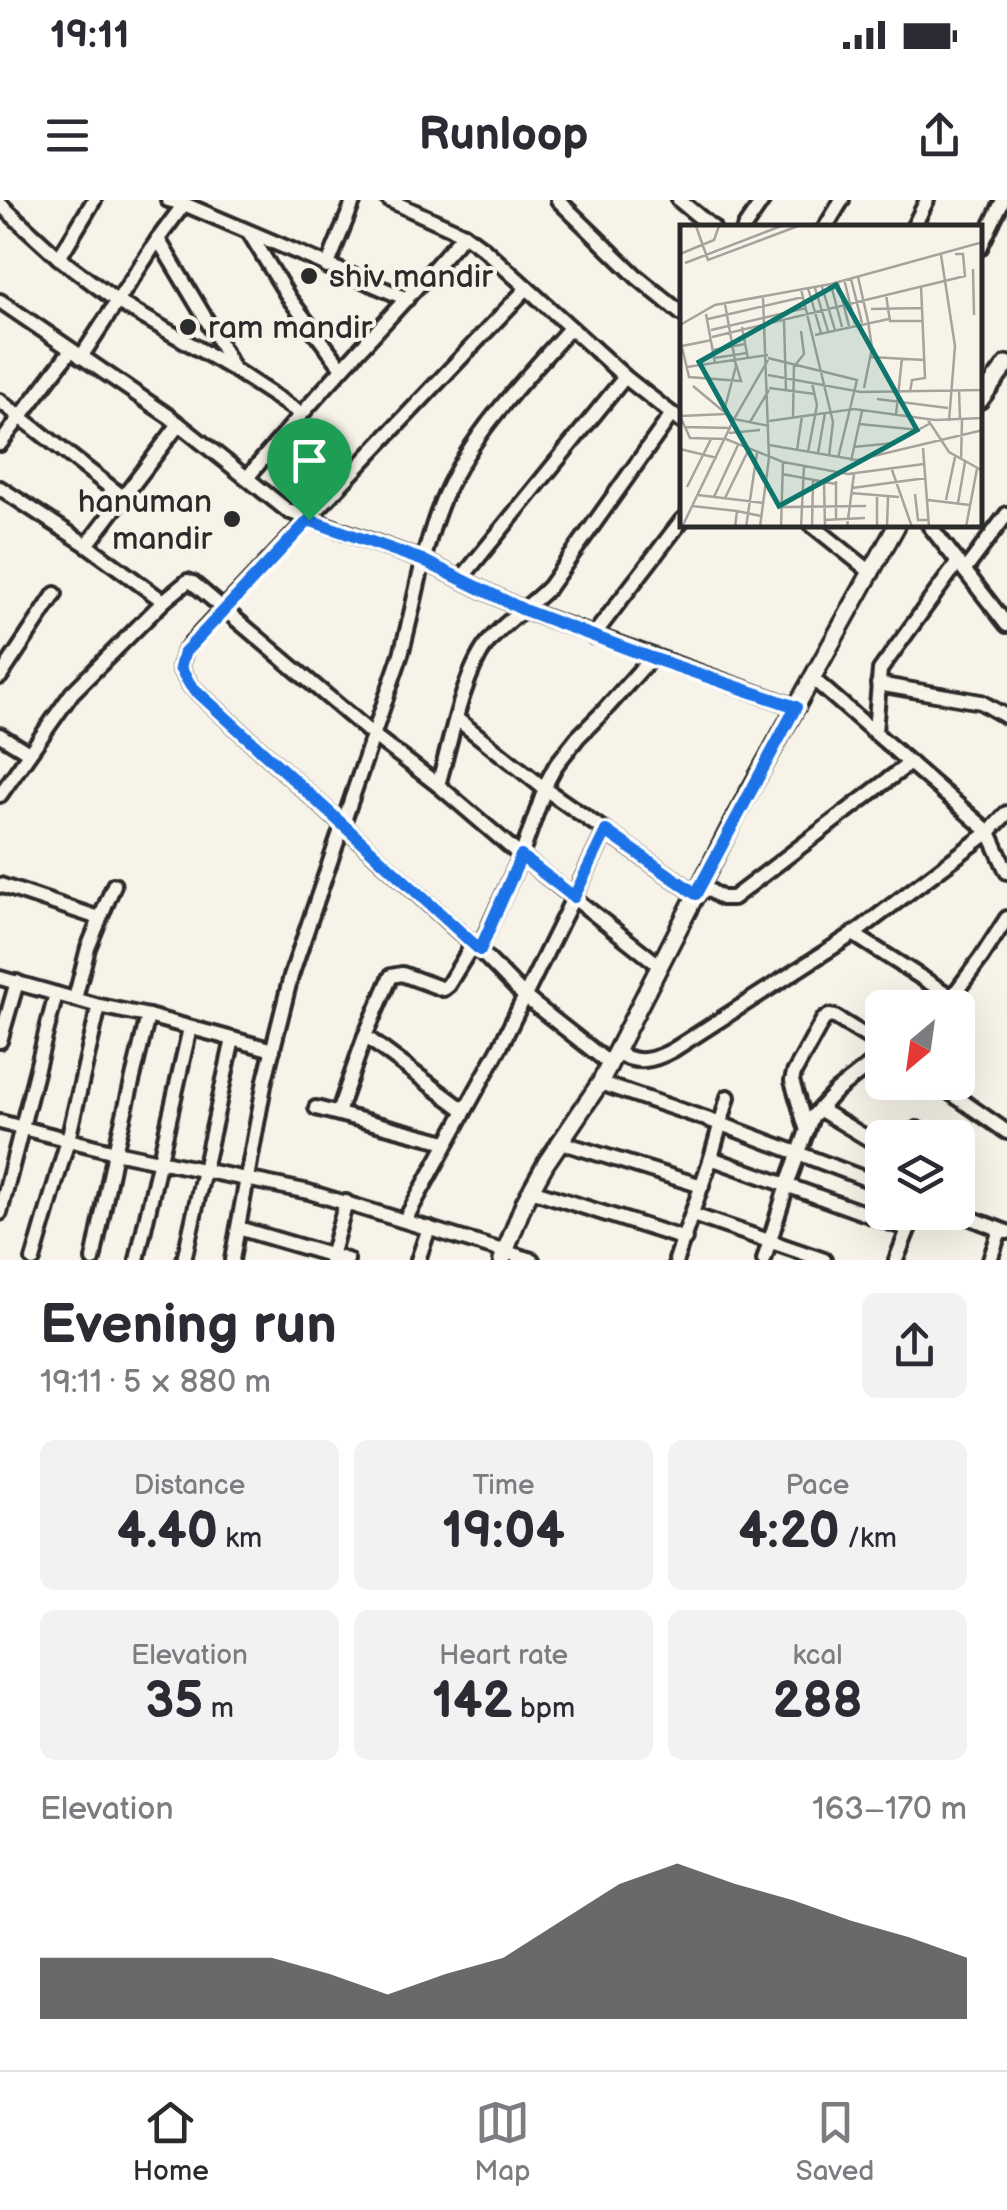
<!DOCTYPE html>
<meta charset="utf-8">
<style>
body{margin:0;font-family:"Balsamiq Sans",sans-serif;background:#f2f2f3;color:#2b2b33;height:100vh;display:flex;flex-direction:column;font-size:38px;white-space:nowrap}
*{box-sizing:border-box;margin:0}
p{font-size:32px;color:#7c7c81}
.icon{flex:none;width:55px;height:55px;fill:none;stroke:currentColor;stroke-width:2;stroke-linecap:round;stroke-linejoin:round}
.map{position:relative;height:1060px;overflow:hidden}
.panel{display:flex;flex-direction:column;background:#fff;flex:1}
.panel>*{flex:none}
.needle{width:65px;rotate:209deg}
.controls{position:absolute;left:865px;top:790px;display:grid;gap:20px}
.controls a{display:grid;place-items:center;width:110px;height:110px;border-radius:15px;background:#fff;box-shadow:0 10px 40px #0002;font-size:50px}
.pin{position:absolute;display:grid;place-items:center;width:85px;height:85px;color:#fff;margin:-102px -42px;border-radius:50% 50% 50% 0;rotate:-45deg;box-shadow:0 0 10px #0007}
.pin .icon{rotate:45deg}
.round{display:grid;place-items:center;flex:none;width:105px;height:105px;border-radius:15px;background:#f2f2f3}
.overview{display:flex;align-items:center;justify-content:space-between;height:170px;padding:0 40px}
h1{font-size:55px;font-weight:600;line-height:75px}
.figures{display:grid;grid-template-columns:repeat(3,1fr);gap:15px;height:170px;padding:10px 40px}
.figures div{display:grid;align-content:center;border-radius:15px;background:#f2f2f3;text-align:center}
.figures b{font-size:50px;font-weight:600}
.figures small{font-size:28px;font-weight:400}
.figures p{font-size:28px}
.chart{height:280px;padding:20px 40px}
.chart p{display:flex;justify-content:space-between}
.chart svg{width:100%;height:180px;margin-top:10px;fill:#2b2b2b;opacity:.7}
.status{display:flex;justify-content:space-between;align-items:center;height:70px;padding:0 50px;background:#fff;direction:ltr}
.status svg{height:28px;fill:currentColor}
header{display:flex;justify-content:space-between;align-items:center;height:130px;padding:0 40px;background:#fff;font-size:45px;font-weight:600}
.dock{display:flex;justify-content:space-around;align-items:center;height:140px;border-top:2px solid #e1e1e2;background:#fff;font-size:28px;color:#7c7c81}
.dock a{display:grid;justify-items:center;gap:5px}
.dock .on{color:#2b2b2b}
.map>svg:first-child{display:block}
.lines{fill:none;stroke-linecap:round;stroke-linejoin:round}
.minor-casing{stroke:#2b2b2b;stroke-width:20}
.tertiary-casing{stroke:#2b2b2b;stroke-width:22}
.minor{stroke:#f7f3e8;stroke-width:12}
.tertiary{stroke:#f7f3e8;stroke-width:15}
.route-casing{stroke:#fff;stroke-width:20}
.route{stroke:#1a73e8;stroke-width:12}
.poi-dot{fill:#2b2b2b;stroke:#f7f3e8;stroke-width:4}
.labels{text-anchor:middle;stroke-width:8;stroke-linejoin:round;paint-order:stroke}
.poi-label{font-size:32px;fill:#2b2b2b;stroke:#f7f3e8;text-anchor:start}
.inset-road{fill:none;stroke:#a5a39c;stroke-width:2.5}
.view{fill:#0f766e;fill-opacity:0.15;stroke:#0f766e;stroke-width:5}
.inset-edge{fill:none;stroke:#2b2b2b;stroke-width:5}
</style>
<div class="status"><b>19:11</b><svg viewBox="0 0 49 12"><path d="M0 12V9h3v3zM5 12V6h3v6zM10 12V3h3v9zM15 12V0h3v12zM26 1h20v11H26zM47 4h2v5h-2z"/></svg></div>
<header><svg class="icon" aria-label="menu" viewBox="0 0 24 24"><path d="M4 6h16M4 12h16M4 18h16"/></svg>Runloop<svg class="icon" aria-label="share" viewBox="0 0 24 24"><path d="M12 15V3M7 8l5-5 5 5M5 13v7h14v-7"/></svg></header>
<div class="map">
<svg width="1007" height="1060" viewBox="0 0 1007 1060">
<rect width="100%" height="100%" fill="#f7f3e8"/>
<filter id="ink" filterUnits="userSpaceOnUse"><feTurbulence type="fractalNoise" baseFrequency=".01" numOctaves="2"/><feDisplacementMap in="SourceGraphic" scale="20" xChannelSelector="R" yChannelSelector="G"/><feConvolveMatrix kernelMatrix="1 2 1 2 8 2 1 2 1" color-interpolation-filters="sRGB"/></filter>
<g filter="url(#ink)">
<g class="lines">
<g class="minor-casing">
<g id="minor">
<polyline points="168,0 184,4 407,99"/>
<polyline points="389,0 464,34 483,48 625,177 682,222"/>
<polyline points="558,0 637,77 682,114"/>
<polyline points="679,0 713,28"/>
<polyline points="0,4 59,58 118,102 233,169 300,213"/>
<polyline points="744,28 763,0"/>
<polyline points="825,28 842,0"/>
<polyline points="913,28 927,0"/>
<polyline points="250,34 289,98 342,168"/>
<polyline points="158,39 216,136 232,167"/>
<polyline points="980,48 1003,0"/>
<polyline points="59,58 94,0"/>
<polyline points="327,67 354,0"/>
<polyline points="527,88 191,443 184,453 180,468 191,486 479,750 525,797 610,864"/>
<polyline points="0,101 170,217 288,311 422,360 524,410 796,507"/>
<polyline points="81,157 158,39 184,4"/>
<polyline points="0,201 124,298"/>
<polyline points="0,244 71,150"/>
<path d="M247,278C316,193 393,116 464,34"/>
<polyline points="0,288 87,345 159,398 165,400 188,381 193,383 373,535 438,585 521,656 660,766"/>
<polyline points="812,325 872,373"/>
<polyline points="929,325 1007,425"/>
<polyline points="87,345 179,224"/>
<polyline points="965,370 1007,314"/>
<polyline points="461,379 625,177"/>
<polyline points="593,436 682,320"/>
<polyline points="0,477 55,394"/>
<polyline points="812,478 989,632 1007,613"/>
<polyline points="878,484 981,502 1007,517"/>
<polyline points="457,519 545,589 696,694"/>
<polyline points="875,532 880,470 958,362"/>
<polyline points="0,535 29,553"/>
<path d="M438,585C450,545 462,478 486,445C503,422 529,408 549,387L672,214"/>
<polyline points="0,595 72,493 165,400"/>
<polyline points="0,685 99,718"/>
<polyline points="701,685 722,698 733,698 910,563"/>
<polyline points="853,734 952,797"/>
<polyline points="479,750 521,656 548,580 556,565 578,537 602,513 652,457"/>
<polyline points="0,778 99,806 148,816 273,850"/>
<polyline points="75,799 88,748 114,685"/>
<polyline points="944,808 981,758 1007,718"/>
<polyline points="365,836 464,910"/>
<polyline points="0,841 17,782"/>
<path d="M616,852C636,865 653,861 673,850L858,731L989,632L1007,672"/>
<polyline points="935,882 1007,932"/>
<polyline points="600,883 721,924 882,985"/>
<polyline points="316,908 446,942"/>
<polyline points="819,909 882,947"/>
<polyline points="338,913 365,836 391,776 402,774 443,789 448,785 473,744"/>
<polyline points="0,922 115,952 309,992 532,1060"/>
<polyline points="807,931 792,881 794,873 823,820 829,816 835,817 882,846"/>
<polyline points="913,938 917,929"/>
<polyline points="560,942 702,986"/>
<polyline points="711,958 908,1029"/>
<polyline points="531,990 685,1039"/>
<polyline points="955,1012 1007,1032"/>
<polyline points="0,1013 56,794"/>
<polyline points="693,1015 824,1060"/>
<polyline points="405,1020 500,847 606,631"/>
<polyline points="238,1028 347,1060"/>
<polyline points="33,1060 68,940 99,806"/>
<polyline points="93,1060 115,952 148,816"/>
<polyline points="137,1060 190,828"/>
<polyline points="184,1060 233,839"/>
<path d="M232,1060L265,880L291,776L401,454C415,404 422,352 441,304C468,236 523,182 570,128"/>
<polyline points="330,1060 346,1002"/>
<polyline points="418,1060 429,1028"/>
<polyline points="676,1060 711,958 728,897"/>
<polyline points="764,1060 787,985 812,917 835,892 882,855"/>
<polyline points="896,1060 915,1012"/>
<polyline points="990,1060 1000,1030"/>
</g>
</g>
<g class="tertiary-casing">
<g id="tertiary">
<polyline points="980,200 1007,164"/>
<polyline points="502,1060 524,1003 546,963 600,883 739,610 897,325"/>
</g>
</g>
<use href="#minor" class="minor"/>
<use href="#tertiary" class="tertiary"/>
</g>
</g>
<g class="lines" filter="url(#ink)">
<g class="route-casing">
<polygon id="route" points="309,320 422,360 524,410 652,458 796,507 696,694 606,631 574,697 521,656 480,750 191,486 180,468 184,453"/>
</g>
<use href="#route" class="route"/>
</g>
<g class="poi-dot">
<circle cx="309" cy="76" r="10"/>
<circle cx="188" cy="127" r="10"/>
<circle cx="232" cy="319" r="10"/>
</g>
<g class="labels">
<g class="poi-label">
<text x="329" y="87">shiv mandir</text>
<text x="208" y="138">ram mandir</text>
<text x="212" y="312" text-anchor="end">hanuman<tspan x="212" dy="37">mandir</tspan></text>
</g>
</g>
<g transform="translate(680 25)">
<rect width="302" height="302" fill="#f7f3e8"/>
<path class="inset-road" d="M16,1L28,35L118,1M0,29L34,15L39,1M261,30L275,121L269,196M5,38L101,1M293,44L294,90M178,52L188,96M164,54L175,99M171,54L182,98M158,58L169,101M151,60L162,102M142,62L155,105M128,63L141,108M135,63L148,106M121,64L153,197L149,231M206,70L210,96H242M45,79L56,141L44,186L54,194L88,135M191,84L242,83M26,89L35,138M28,94L123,72M104,96L106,165M0,100L35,80L151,59L303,17M62,102L68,134M31,105L126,83M135,110L209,94M32,112L285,51L283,29H275M0,114L9,152L61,156L56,139M2,121L32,115M33,125L65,119M191,132L244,135M34,133L67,128M88,133L177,155L158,233M116,139L124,129L121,106M7,142L88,130M88,150L181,167L303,165M13,161L43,186M89,163L135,169M184,163L192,123L188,96M279,165L280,195M230,167L232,155L245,153L241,61M197,174L268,183M216,190L222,133M0,191L10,213L46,214L103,237L168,249L244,239M0,191L46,189M113,192L114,139M248,195L269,227L303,246M89,196L174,184L255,195L303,193M70,197L89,165M179,199L240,205M5,202L51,203M49,208L80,205M89,220L177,235L303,205M173,222L214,218L249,199M243,223L249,302M0,224L37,233M117,225L122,191M128,227L137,180L132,158M138,228L145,188M281,235L282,195M171,236L182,186M212,245L232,302M102,249L156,259M156,256V294M144,257L145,302M7,262L31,214M172,263L246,253M171,268L219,272M235,269L238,295H249M18,270L84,278M34,272L58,220M45,273L69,224M248,275L290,280M266,275L275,232M278,278L285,237M12,281L57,286M100,282L186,281M144,295L185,293M2,302L54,194L89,201M55,302L57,286L81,291M66,302L77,228M80,302L89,233L83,73M101,302L103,237M121,302L124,241M132,302L133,255M167,302L174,249M197,302V270M207,302L208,272M286,302L297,244"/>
<path class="view" d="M156,60L237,205L99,281L19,137Z"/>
<rect width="302" height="302" class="inset-edge"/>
</g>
</svg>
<div class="controls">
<a><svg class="needle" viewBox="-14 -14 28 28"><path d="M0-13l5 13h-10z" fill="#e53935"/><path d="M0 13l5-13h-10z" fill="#7c7c81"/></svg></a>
<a><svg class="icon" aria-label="layers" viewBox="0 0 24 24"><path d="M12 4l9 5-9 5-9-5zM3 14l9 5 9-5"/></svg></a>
</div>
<div class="pin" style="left:309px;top:320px;background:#1e9e55"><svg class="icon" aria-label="arrive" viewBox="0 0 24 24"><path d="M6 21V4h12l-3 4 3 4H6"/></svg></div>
</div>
<section class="panel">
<div class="overview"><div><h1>Evening run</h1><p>19:11 · 5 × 880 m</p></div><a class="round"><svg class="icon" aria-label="share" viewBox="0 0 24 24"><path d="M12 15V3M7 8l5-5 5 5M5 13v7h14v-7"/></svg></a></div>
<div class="figures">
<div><p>Distance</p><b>4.40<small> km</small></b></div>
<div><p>Time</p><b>19:04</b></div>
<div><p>Pace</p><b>4:20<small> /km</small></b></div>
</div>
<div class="figures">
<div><p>Elevation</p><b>35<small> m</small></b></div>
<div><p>Heart rate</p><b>142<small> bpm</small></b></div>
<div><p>kcal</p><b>288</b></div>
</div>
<div class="chart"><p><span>Elevation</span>163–170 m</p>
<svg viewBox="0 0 160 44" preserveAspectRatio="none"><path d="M0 44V29L10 29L20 29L30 29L40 29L50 33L60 38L70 33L80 29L90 20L100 11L110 6L120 11L130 15L140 20L150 24L160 29V44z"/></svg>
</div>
</section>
<nav class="dock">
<a class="on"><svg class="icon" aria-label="home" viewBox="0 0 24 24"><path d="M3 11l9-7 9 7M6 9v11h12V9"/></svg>Home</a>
<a><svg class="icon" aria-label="map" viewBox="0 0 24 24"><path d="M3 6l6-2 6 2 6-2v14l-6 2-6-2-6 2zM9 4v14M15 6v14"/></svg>Map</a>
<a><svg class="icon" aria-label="saved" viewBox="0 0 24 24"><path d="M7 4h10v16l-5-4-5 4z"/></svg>Saved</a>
</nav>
